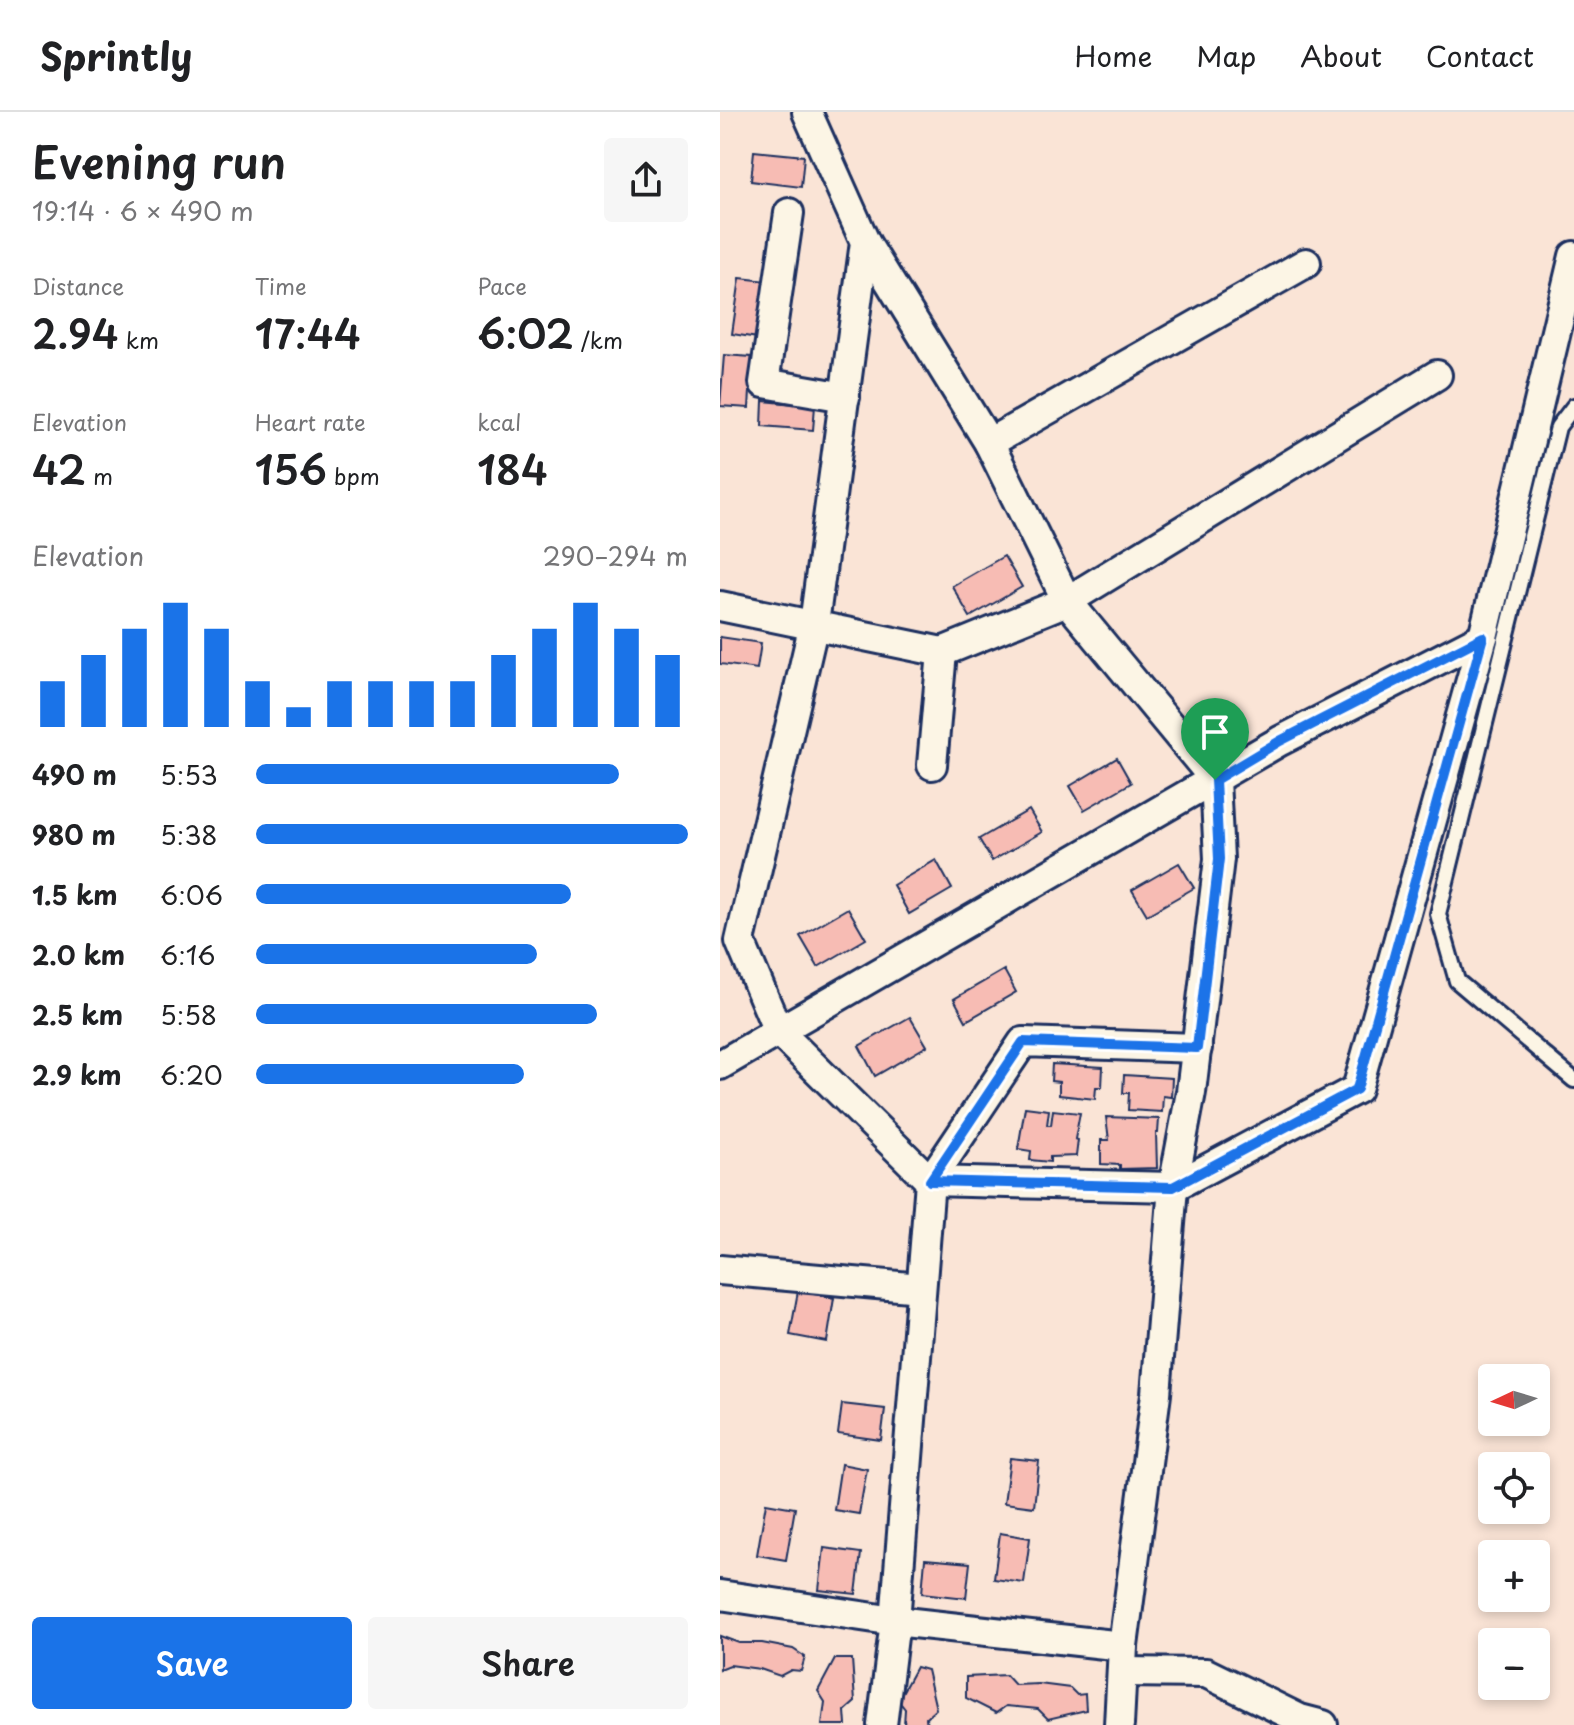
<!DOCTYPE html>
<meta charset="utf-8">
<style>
body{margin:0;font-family:"Playpen Sans",sans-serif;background:#f6f6f6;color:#202124;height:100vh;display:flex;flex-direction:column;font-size:30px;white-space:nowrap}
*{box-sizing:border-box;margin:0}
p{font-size:26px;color:#757577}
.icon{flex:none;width:44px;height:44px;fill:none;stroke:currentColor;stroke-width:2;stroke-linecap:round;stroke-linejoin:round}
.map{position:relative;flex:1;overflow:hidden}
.drawer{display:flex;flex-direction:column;background:#fff;width:720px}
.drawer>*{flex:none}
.needle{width:52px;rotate:266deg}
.tools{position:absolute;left:758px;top:1252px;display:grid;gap:16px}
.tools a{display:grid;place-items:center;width:72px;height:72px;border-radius:8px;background:#fff;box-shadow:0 4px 12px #0003;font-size:40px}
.pin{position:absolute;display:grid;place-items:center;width:68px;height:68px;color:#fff;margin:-82px -34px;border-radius:50% 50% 50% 0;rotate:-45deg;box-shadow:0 0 8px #0007}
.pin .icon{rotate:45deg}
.round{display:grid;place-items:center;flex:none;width:84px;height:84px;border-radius:8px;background:#f6f6f6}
.summary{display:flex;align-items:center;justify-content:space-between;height:136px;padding:0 32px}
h1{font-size:44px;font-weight:600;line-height:60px}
.metrics{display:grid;grid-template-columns:repeat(3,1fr);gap:12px;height:136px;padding:8px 32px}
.metrics div{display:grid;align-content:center}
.metrics b{font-size:40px;font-weight:600}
.metrics small{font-size:22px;font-weight:400}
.metrics p{font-size:22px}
.chart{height:224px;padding:16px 32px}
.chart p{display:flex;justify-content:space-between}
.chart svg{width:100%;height:144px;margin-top:8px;stroke:#1a73e8;stroke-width:6}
.primary-button{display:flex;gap:16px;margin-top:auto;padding:16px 32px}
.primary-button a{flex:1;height:92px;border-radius:8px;background:#1a73e8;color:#fff;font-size:32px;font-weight:600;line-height:92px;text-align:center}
.primary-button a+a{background:#f6f6f6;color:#202124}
ul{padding:0 32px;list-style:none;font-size:26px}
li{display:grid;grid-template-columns:128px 96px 1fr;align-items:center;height:60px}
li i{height:20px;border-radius:10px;background:#1a73e8}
header{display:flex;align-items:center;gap:48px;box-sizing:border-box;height:112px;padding:0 40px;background:#fff;border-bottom:2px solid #e0e0e0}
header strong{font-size:38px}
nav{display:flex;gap:44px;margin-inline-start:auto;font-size:28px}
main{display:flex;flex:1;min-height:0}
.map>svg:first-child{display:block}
.building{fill:#f7bcb4;stroke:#1b2f5e;stroke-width:2}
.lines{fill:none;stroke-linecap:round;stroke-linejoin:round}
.lane-casing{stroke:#1b2f5e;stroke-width:20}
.street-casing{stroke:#1b2f5e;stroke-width:34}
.lane{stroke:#fcf5e5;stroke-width:14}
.street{stroke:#fcf5e5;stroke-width:28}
.route-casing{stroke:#fff;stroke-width:16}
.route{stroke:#1a73e8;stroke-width:10}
</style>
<header>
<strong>Sprintly</strong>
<nav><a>Home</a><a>Map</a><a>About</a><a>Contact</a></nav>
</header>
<main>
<section class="drawer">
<div class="summary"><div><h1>Evening run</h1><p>19:14 · 6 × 490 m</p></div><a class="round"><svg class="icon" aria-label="share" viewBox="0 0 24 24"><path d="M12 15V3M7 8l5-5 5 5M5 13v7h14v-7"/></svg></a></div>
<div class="metrics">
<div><p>Distance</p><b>2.94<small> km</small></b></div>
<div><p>Time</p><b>17:44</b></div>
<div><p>Pace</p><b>6:02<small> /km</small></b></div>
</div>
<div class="metrics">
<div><p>Elevation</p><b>42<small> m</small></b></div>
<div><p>Heart rate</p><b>156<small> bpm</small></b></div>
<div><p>kcal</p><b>184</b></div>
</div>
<div class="chart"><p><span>Elevation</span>290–294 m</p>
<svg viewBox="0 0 160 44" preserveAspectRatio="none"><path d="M5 44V30M15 44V22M25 44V14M35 44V6M45 44V14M55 44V30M65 44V38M75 44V30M85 44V30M95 44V30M105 44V30M115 44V22M125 44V14M135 44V6M145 44V14M155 44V22"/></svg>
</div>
<ul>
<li><b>490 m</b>5:53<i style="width:84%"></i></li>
<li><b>980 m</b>5:38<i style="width:100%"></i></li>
<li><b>1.5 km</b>6:06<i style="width:73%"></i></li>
<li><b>2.0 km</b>6:16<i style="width:65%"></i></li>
<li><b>2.5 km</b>5:58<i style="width:79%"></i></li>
<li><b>2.9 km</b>6:20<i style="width:62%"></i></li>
</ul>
<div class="primary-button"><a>Save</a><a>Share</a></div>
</section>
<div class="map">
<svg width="854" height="1613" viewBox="0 0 854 1613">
<rect width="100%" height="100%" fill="#fae4d6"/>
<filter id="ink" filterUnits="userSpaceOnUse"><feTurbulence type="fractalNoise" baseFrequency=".0125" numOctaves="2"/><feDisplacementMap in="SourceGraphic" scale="16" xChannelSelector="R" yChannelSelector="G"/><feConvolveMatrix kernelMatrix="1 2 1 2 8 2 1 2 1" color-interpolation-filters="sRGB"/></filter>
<g filter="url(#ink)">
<g class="building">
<polygon points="34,39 84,44 81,75 31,69"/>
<polygon points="20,166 46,169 38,226 12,222"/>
<polygon points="4,243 32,245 29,296 0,294"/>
<polygon points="43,289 95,294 93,318 42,314"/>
<polygon points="284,444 302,475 250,505 232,474"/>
<polygon points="0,525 41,531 37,557 0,552"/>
<polygon points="397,646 411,671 364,698 350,674"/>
<polygon points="309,698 322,720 272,749 259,727"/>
<polygon points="216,748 232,777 189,802 173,773"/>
<polygon points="459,751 474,776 427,803 412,778"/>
<polygon points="128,796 146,827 98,855 80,824"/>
<polygon points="284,858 296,880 246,909 234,887"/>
<polygon points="190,905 207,934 155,964 139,934"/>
<polygon points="332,952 383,955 382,975 376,975 375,987 339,983 339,970 331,969"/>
<polygon points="404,963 452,966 451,985 443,984 442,1000 408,998 409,981 403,981"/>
<polygon points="305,995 329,998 327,1013 331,1013 333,998 360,1001 355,1027 358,1028 356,1044 330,1045 330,1050 310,1048 311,1039 298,1037"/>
<polygon points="386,1005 439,1007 438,1021 436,1021 437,1056 400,1057 400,1053 381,1052 381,1028 389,1028"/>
<polygon points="78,1179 114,1186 107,1230 70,1223"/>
<polygon points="122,1292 165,1297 161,1328 118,1322"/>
<polygon points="290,1346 319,1349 314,1395 284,1391"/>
<polygon points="121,1352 147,1357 139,1402 114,1398"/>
<polygon points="46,1391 75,1396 66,1448 37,1443"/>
<polygon points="280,1421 310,1426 304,1471 274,1467"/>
<polygon points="104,1436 141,1441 136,1482 99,1478"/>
<polygon points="205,1447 250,1451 246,1486 202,1481"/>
<polygon points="0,1524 19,1531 42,1531 73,1537 85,1545 81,1559 71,1558 60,1564 40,1557 10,1553 0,1557"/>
<polygon points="115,1547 132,1547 135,1590 125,1599 126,1613 102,1613 105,1590 98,1579"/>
<polygon points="196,1555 207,1558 216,1597 206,1606 207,1613 184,1613 185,1597 178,1588"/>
<polygon points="286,1563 295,1573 319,1572 350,1576 357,1583 365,1582 366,1598 328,1607 318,1597 286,1594 276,1601 246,1586 246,1565"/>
</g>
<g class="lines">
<g class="lane-casing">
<polyline id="lane" points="854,294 838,315 718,802 737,869 854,968"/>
</g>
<g class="street-casing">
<g id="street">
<polyline points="87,0 145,130 94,512 20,829 58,919 210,1069 453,1075 637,977 763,525 854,144"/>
<polyline points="69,101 44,271 125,285"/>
<polyline points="145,130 269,331 347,489 495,668 499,747 471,980 453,1075 436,1282 403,1534 399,1613"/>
<polyline points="269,331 586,151"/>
<polyline points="0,494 222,540 212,653"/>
<polyline points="222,540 347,489 717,263"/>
<polyline points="0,953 560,629 763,525"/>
<polyline points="0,1158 201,1176"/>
<polyline points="0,1483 175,1509 403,1534"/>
<polyline points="402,1560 486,1561 580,1607 603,1613"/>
<polyline points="162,1613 175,1509 210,1069 303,930 477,936"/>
</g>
</g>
<use href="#lane" class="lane"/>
<use href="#street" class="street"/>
</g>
</g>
<g class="lines" filter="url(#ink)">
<g class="route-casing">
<polygon id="route" points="763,525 637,977 453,1075 210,1069 303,930 477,936 499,747 495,668 560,629"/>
</g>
<use href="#route" class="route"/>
</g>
</svg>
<div class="tools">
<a><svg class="needle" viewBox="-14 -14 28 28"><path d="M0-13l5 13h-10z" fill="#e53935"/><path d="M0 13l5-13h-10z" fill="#757577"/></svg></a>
<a><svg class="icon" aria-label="locate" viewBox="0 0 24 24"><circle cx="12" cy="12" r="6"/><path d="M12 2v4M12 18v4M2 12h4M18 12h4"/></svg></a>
<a>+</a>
<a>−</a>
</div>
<div class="pin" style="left:495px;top:668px;background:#1e9e55"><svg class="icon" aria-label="arrive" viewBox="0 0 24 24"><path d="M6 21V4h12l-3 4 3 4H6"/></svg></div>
</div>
</main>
